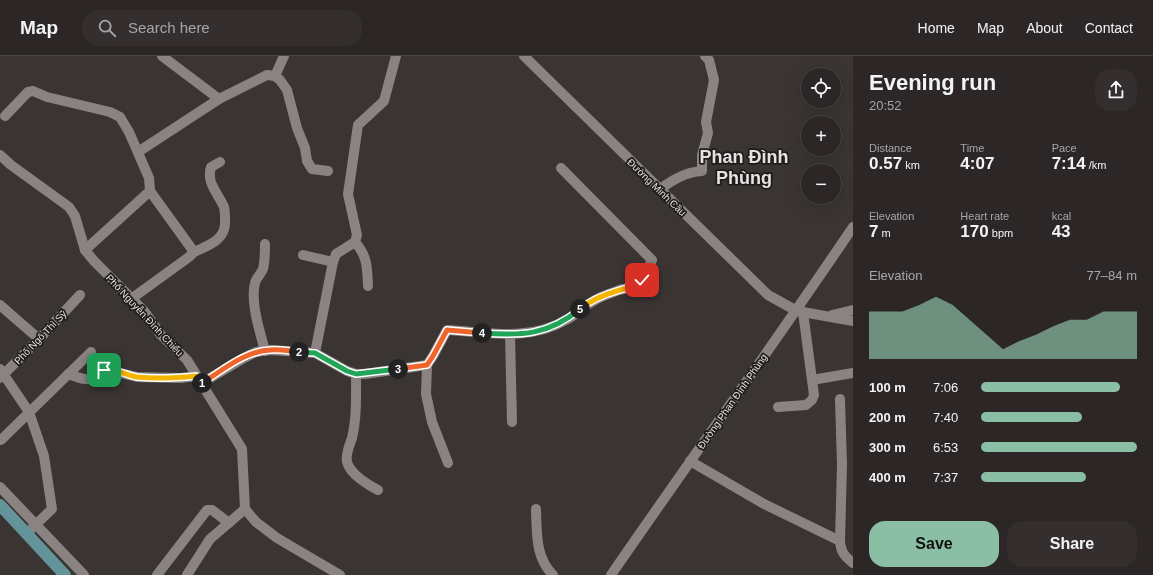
<!DOCTYPE html>
<meta charset="utf-8">
<style>
body{margin:0;font-family:Arial,sans-serif;background:#342f2e;color:#f1f3f6;height:100vh;display:flex;flex-direction:column;font-size:15px;white-space:nowrap}
*{box-sizing:border-box;margin:0}
p{font-size:13px;color:#a6a5a7}
.icon{flex:none;width:22px;height:22px;fill:none;stroke:currentColor;stroke-width:2;stroke-linecap:round;stroke-linejoin:round}
.map{position:relative;flex:1;overflow:hidden}
.drawer{display:flex;flex-direction:column;background:#2c2726;width:300px}
.drawer>*{flex:none}
.tools{position:absolute;left:801px;top:12px;display:grid;gap:8px}
.tools a{display:grid;place-items:center;width:40px;height:40px;border-radius:50%;background:#2c2726;box-shadow:0 4px 16px #0002,0 0 0 1px #484443;font-size:20px}
.pin{position:absolute;display:grid;place-items:center;width:34px;height:34px;color:#fff;margin:-17px;border-radius:8px;box-shadow:0 2px 6px #0006}
.km{position:absolute;width:20px;height:20px;margin:-10px;border-radius:50%;background:#222;color:#fff;font-size:11px;line-height:20px;text-align:center}
.round{display:grid;place-items:center;flex:none;width:42px;height:42px;border-radius:16px;background:#342f2e}
.head{display:flex;align-items:center;justify-content:space-between;height:68px;padding:0 16px}
h1{font-size:22px;font-weight:700;line-height:30px}
.metrics{display:grid;grid-template-columns:repeat(3,1fr);gap:6px;height:68px;padding:4px 16px}
.metrics div{display:grid;align-content:center}
.metrics b{font-size:17px;font-weight:700}
.metrics small{font-size:11px;font-weight:400}
.metrics p{font-size:11px}
.chart{height:112px;padding:8px 16px}
.chart p{display:flex;justify-content:space-between}
.chart svg{width:100%;height:72px;margin-top:4px;fill:#8abfa5;opacity:.7}
.button{display:flex;gap:8px;margin-top:auto;padding:8px 16px}
.button a{flex:1;height:46px;border-radius:16px;background:#8abfa5;color:#111;font-size:16px;font-weight:700;line-height:46px;text-align:center}
.button a+a{background:#342f2e;color:#f1f3f6}
ul{padding:0 16px;list-style:none;font-size:13px}
li{display:grid;grid-template-columns:64px 48px 1fr;align-items:center;height:30px}
li i{height:10px;border-radius:5px;background:#8abfa5}
header{display:flex;align-items:center;gap:24px;box-sizing:border-box;height:56px;padding:0 20px;background:#2c2726;border-bottom:1px solid #484443}
header strong{font-size:19px}
nav{display:flex;gap:22px;margin-inline-start:auto;font-size:14px}
.search{width:280px;height:36px;background:#342f2e;display:flex;align-items:center;gap:10px;box-sizing:border-box;padding:0 14px;border-radius:16px;color:#a6a5a7;font-size:15px}
main{display:flex;flex:1;min-height:0}
.map>svg:first-child{display:block}
.lines{fill:none;stroke-linecap:round;stroke-linejoin:round}
.minor{stroke:#8a8382;stroke-width:10}
.major{stroke:#629499;stroke-width:12}
.split-1-casing{stroke:#fff;stroke-width:8}
.split-2-casing{stroke:#fff;stroke-width:8}
.split-3-casing{stroke:#fff;stroke-width:8}
.split-4-casing{stroke:#fff;stroke-width:8}
.split-5-casing{stroke:#fff;stroke-width:8}
.split-6-casing{stroke:#fff;stroke-width:8}
.split-1{stroke:#f5b400;stroke-width:5}
.split-2{stroke:#f0652b;stroke-width:5}
.split-3{stroke:#22a559;stroke-width:5}
.split-4{stroke:#f0652b;stroke-width:5}
.split-5{stroke:#22a559;stroke-width:5}
.split-6{stroke:#f5b400;stroke-width:5}
.labels{text-anchor:middle;stroke-width:3.5;stroke-linejoin:round;paint-order:stroke}
.street-label{font-size:10px;fill:#e6e2e1;stroke:#1f1c1c}
.town-label{font-size:18px;font-weight:bold;fill:#e6e2e1;stroke:#1f1c1c}
</style>
<header>
<strong>Map</strong>
<div class="search"><svg class="icon" aria-label="search" viewBox="0 0 24 24"><circle cx="10" cy="10" r="6"/><path d="M15 15l6 6"/></svg>Search here</div>
<nav><a>Home</a><a>Map</a><a>About</a><a>Contact</a></nav>
</header>
<main>
<div class="map">
<svg width="853" height="519" viewBox="0 0 853 519">
<rect width="100%" height="100%" fill="#3a3433"/>
<g class="lines">
<g class="minor">
<polyline points="162,0 219,43"/>
<polyline points="524,0 768,239 797,255 853,265"/>
<polyline points="275,20 284,0"/>
<polyline points="5,60 28,36 33,35 47,41 110,56 120,61 129,76 149,122 150,135 194,196 189,201 131,243"/>
<polyline points="138,96 219,43 267,19 275,20 280,24 287,34 297,72 305,92 307,105 312,113 328,115"/>
<polyline points="0,99 11,109 69,151 75,160 85,194 94,205 144,255 161,279 187,304 242,393 245,453 256,466 277,482 340,519"/>
<path d="M660,133C673,124 685,116 702,115V99L708,77L706,66L714,24L709,4L705,0"/>
<path d="M355,186C368,201 367,212 368,230"/>
<polyline points="85,194 150,135"/>
<path d="M194,196C210,189 227,183 225,163C225,159 225,155 224,151C218,137 206,127 211,111L220,106"/>
<polyline points="303,199 333,206"/>
<polyline points="0,249 39,283"/>
<polyline points="832,259 853,254"/>
<polyline points="510,279 512,366"/>
<path d="M265,295C260,276 250,246 255,227C256,222 261,218 263,213C265,205 265,196 265,188"/>
<polyline points="315,297 333,206 336,198 355,186 357,179 348,138 358,69 384,45 396,0"/>
<polyline points="0,313 29,356 44,400 52,453 26,478"/>
<path d="M68,318C75,320 87,326 94,322C99,319 102,315 108,314L137,321L181,322L196,320"/>
<path d="M356,318C356,339 357,361 352,382C350,388 345,399 347,406C350,418 368,429 378,434"/>
<polyline points="0,322 39,283 80,239"/>
<polyline points="812,324 853,317"/>
<polyline points="200,328 244,302 256,296 270,294 315,297 347,315 356,318 365,318 427,309"/>
<polyline points="840,343 842,409 840,485"/>
<polyline points="778,351 806,349 812,344 814,339 803,256"/>
<polyline points="1,384 91,296"/>
<path d="M690,405L764,448L840,485C841,496 844,500 853,507"/>
<path d="M448,407L432,366L426,338L427,309L433,300L447,274C488,276 527,286 566,264C578,258 586,248 599,242C605,239 612,237 619,234C627,232 637,232 643,223C646,218 649,210 652,204L561,112"/>
<polyline points="0,431 84,519"/>
<path d="M536,453C537,477 535,501 553,519"/>
<polyline points="157,519 207,454 212,454 229,467"/>
<polyline points="187,519 210,483 245,453"/>
<path d="M611,519C691,403 774,288 853,171"/>
</g>
<polyline class="major" points="0,449 65,519"/>
</g>
<g class="lines">
<g class="split-1-casing">
<path id="split-1" d="M104,314C115,312 125,319 137,321C156,323 177,322 196,320L200,328L202,327"/>
</g>
<g class="split-2-casing">
<path id="split-2" d="M202,327C223,314 245,295 270,294C279,293 289,295 299,296"/>
</g>
<g class="split-3-casing">
<polyline id="split-3" points="299,296 315,297 347,315 356,318 398,313"/>
</g>
<g class="split-4-casing">
<polyline id="split-4" points="398,313 427,309 433,300 447,274 482,277"/>
</g>
<g class="split-5-casing">
<path id="split-5" d="M482,277C521,280 549,279 580,253"/>
</g>
<g class="split-6-casing">
<path id="split-6" d="M580,253C591,244 606,238 620,234C630,231 634,231 642,224"/>
</g>
<use href="#split-1" class="split-1"/>
<use href="#split-2" class="split-2"/>
<use href="#split-3" class="split-3"/>
<use href="#split-4" class="split-4"/>
<use href="#split-5" class="split-5"/>
<use href="#split-6" class="split-6"/>
</g>
<g class="labels">
<g class="street-label">
<text transform="translate(657 131) rotate(44)" y="4">Đường Minh Cầu</text>
<text transform="translate(145 259) rotate(47)" y="4">Phố Nguyễn Đình Chiểu</text>
<text transform="translate(40 281) rotate(-46)" y="4">Phố Ngô Thì Sỹ</text>
<text transform="translate(732 345) rotate(-55)" y="4">Đường Phan Đình Phùng</text>
</g>
<g class="town-label">
<text x="744" y="107">Phan Đình<tspan x="744" dy="21">Phùng</tspan></text>
</g>
</g>
</svg>
<div class="tools">
<a><svg class="icon" aria-label="locate" viewBox="0 0 24 24"><circle cx="12" cy="12" r="6"/><path d="M12 2v4M12 18v4M2 12h4M18 12h4"/></svg></a>
<a>+</a>
<a>−</a>
</div>
<div class="pin" style="left:104px;top:314px;background:#1e9e55"><svg class="icon" aria-label="arrive" viewBox="0 0 24 24"><path d="M6 21V4h12l-3 4 3 4H6"/></svg></div>
<div class="pin" style="left:642px;top:224px;background:#d93025"><svg class="icon" aria-label="check" viewBox="0 0 24 24"><path d="M5 12l5 5 9-10"/></svg></div>
<b class="km" style="left:202px;top:327px">1</b>
<b class="km" style="left:299px;top:296px">2</b>
<b class="km" style="left:398px;top:313px">3</b>
<b class="km" style="left:482px;top:277px">4</b>
<b class="km" style="left:580px;top:253px">5</b>
</div>
<section class="drawer">
<div class="head"><div><h1>Evening run</h1><p>20:52</p></div><a class="round"><svg class="icon" aria-label="share" viewBox="0 0 24 24"><path d="M12 15V3M7 8l5-5 5 5M5 13v7h14v-7"/></svg></a></div>
<div class="metrics">
<div><p>Distance</p><b>0.57<small> km</small></b></div>
<div><p>Time</p><b>4:07</b></div>
<div><p>Pace</p><b>7:14<small> /km</small></b></div>
</div>
<div class="metrics">
<div><p>Elevation</p><b>7<small> m</small></b></div>
<div><p>Heart rate</p><b>170<small> bpm</small></b></div>
<div><p>kcal</p><b>43</b></div>
</div>
<div class="chart"><p><span>Elevation</span>77–84 m</p>
<svg viewBox="0 0 160 44" preserveAspectRatio="none"><path d="M0 44V15L10 15L20 15L30 11L40 6L50 11L60 20L70 29L80 38L90 33L100 29L110 24L120 20L130 20L140 15L150 15L160 15V44z"/></svg>
</div>
<ul>
<li><b>100 m</b>7:06<i style="width:89%"></i></li>
<li><b>200 m</b>7:40<i style="width:65%"></i></li>
<li><b>300 m</b>6:53<i style="width:100%"></i></li>
<li><b>400 m</b>7:37<i style="width:67%"></i></li>
</ul>
<div class="button"><a>Save</a><a>Share</a></div>
</section>
</main>
